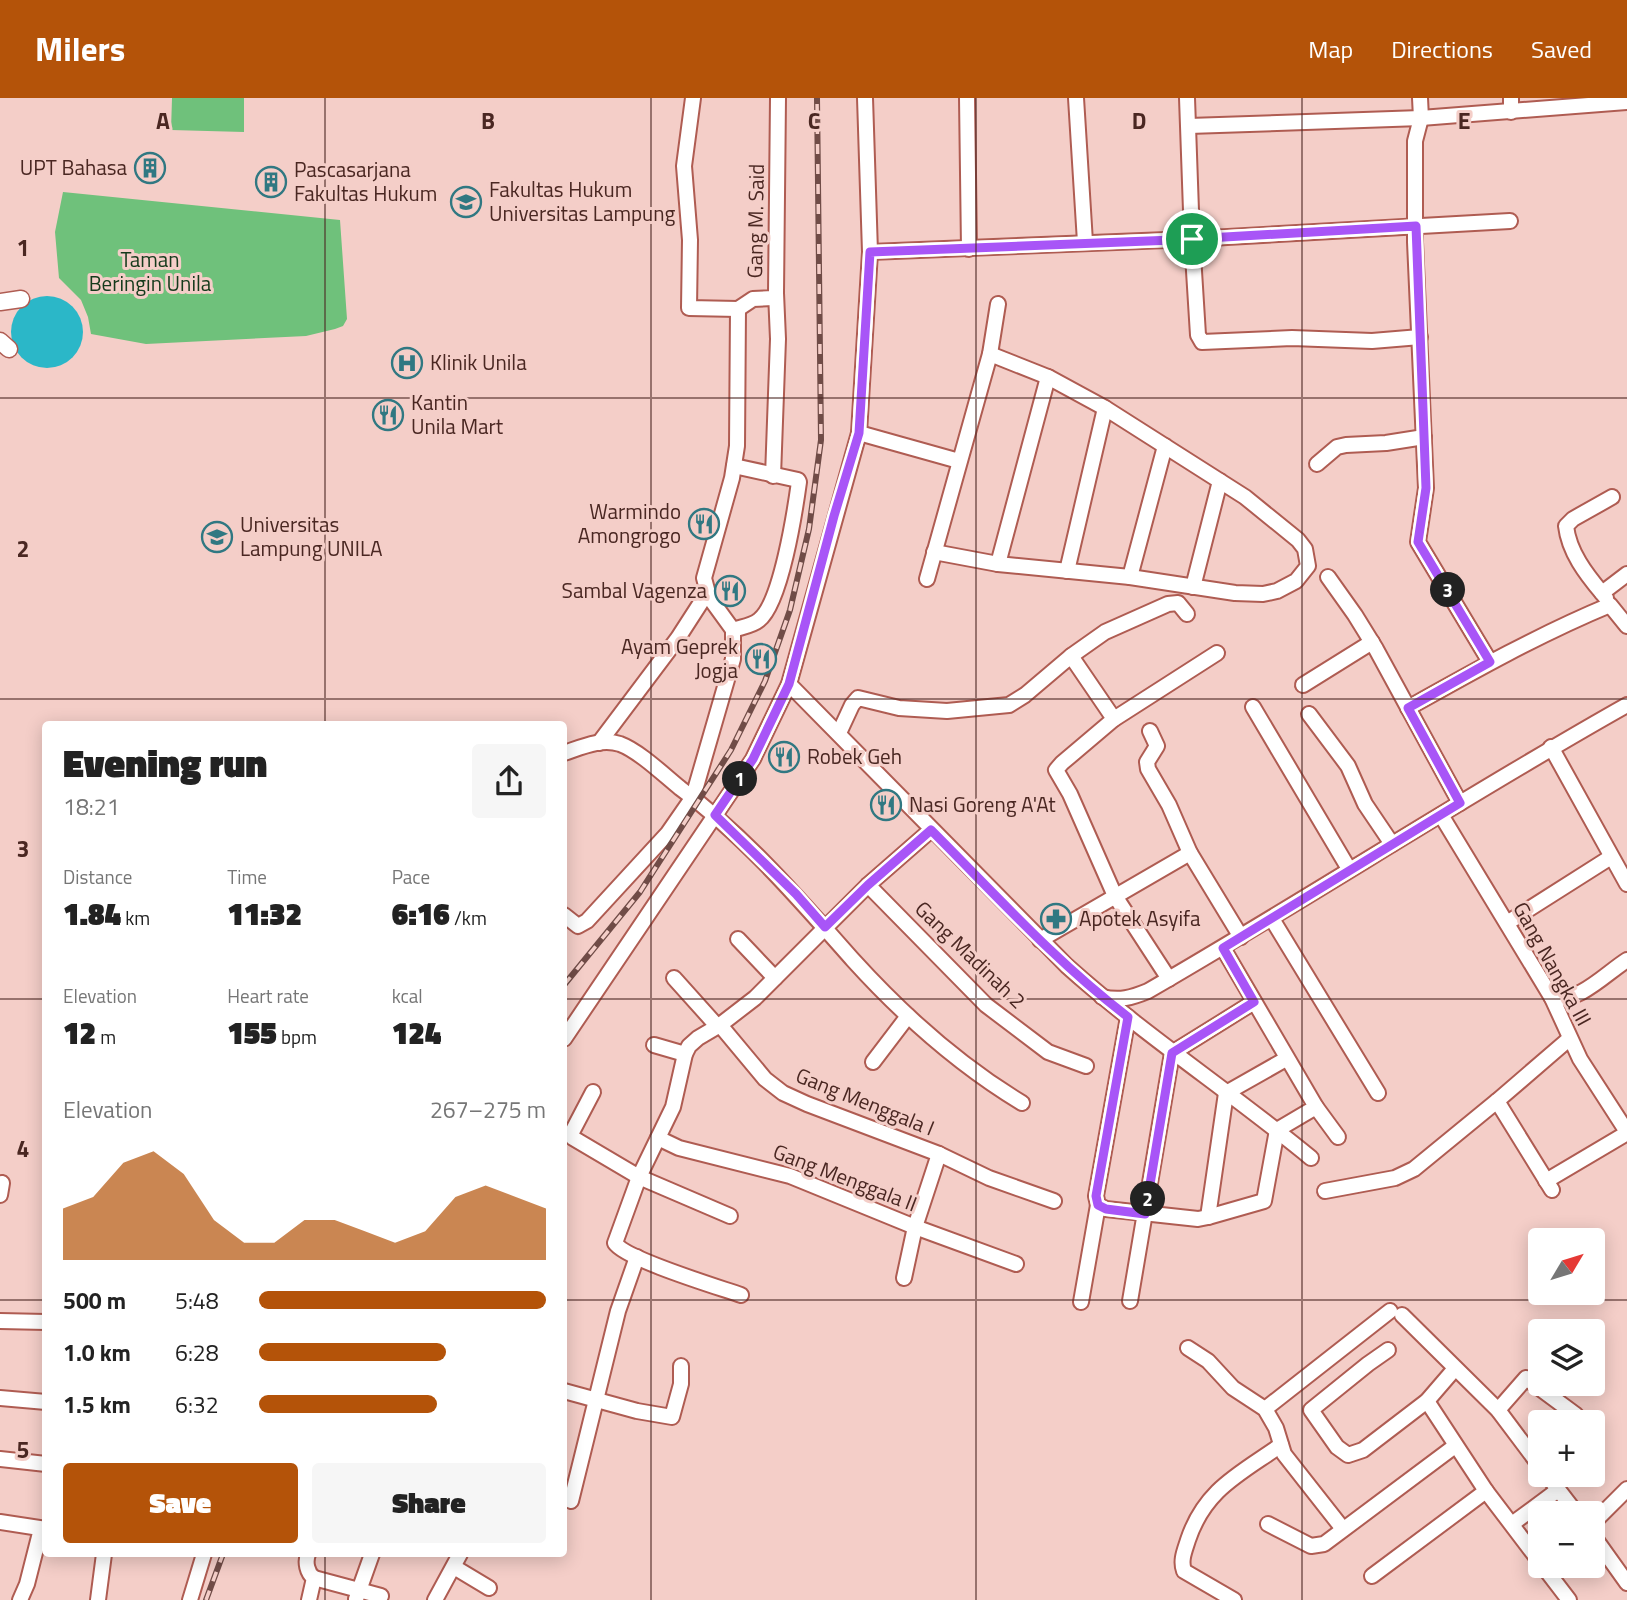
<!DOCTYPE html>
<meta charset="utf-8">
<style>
body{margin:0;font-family:"Titillium Web",sans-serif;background:#f6f6f6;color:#222;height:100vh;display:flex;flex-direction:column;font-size:26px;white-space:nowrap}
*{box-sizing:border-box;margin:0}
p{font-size:23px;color:#767676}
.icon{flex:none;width:38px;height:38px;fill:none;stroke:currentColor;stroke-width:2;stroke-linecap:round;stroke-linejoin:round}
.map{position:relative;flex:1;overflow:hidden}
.drawer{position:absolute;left:42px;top:623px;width:525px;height:836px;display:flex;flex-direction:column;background:#fff;border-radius:7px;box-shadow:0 4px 18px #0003}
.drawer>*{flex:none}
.needle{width:46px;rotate:52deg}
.buttons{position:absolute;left:1528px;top:1130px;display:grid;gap:14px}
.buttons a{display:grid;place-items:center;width:77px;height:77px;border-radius:7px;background:#fff;box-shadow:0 4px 18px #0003;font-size:35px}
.pin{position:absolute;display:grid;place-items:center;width:60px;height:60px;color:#fff;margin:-30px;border:4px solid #fff;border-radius:50%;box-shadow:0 2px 7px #0007}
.km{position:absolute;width:35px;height:35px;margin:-18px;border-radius:50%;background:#222;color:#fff;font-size:19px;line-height:35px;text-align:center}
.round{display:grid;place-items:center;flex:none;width:74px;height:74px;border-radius:7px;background:#f6f6f6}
.headline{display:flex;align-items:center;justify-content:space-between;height:119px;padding:0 21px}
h1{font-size:38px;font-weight:800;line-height:52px}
.metrics{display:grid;grid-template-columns:repeat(3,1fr);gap:10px;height:119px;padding:7px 21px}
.metrics div{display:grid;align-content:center}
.metrics b{font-size:30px;font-weight:800}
.metrics small{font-size:19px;font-weight:400}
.metrics p{font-size:19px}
.chart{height:196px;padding:14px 21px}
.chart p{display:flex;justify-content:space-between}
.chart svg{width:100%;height:126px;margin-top:7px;fill:#b45309;opacity:.7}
.button{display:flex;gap:14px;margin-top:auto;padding:14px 21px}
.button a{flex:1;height:80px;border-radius:7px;background:#b45309;color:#fff;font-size:28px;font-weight:800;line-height:80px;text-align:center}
.button a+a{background:#f6f6f6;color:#222}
ul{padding:0 21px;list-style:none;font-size:23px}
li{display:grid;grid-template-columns:112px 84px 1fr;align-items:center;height:52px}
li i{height:18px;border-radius:9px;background:#b45309}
header{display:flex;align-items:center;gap:42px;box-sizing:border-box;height:98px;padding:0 35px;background:#b45309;color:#fff}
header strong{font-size:33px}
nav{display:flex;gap:38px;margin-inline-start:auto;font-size:24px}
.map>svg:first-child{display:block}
.green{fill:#6fc17b}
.water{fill:#2bb7c8}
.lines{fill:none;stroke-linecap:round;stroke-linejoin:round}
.minor-casing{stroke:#af5c52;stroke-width:18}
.tertiary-casing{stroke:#af5c52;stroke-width:19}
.minor{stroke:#fff;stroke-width:14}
.tertiary{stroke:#fff;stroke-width:16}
.rail-casing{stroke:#704c47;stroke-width:6}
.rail{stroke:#f4cec8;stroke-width:3.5;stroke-dasharray:10;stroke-linecap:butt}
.route-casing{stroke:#fff;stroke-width:14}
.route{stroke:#a855f7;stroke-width:9}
.grid{fill:none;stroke:#4a2722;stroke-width:2;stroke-opacity:0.55}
.labels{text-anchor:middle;stroke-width:6;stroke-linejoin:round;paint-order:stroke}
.poi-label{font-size:21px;fill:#4a2722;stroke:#f4cec8;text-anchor:start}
.street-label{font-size:21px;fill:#4a2722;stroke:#f4cec8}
.park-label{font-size:21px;fill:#143a1b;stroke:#f4cec8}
.grid-label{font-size:23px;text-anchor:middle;font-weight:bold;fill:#4a2722;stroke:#f4cec8;stroke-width:6;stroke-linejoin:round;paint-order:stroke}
</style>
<header>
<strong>Milers</strong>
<nav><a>Map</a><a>Directions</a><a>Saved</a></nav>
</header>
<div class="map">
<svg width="1627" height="1502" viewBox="0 0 1627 1502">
<rect width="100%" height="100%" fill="#f4cec8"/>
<g class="green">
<polygon points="172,0 244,0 244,34 171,32"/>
<polygon points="63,94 340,122 347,221 343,228 335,231 306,238 146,246 91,236 88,219 81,202 59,180 55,134"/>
</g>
<circle class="water" cx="47" cy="234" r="36"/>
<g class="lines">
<g class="minor-casing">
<g id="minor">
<polyline points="693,0 684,68 690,142 689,210 738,211 753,201 773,200 776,195 778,0"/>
<polyline points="967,0 969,151"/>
<polyline points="1076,0 1085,144"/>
<polyline points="1420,0 1421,20 1415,43 1415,144 1426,390 1418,444 1490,564"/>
<polyline points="1511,0 1511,14"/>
<polyline points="1189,28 1421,20 1627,4"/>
<polyline points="870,154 1192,141 1187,0"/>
<polyline points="1420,239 1372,243 1292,240 1202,244 1198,237 1192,141 1510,123"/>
<polyline points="859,335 959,363"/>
<polyline points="1317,366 1337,349 1346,347 1386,345 1424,339"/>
<polyline points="773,378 778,241 776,195"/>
<polyline points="934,454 998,466 1130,479 1235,495 1263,496 1277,493 1296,483 1308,468 1305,451 1298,442 1245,399 1105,310 1048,279 990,256"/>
<polyline points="998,466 1048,279"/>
<polyline points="1067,473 1105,310"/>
<polyline points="1130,479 1165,348"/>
<polyline points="1328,479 1355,517 1376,551 1460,705"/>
<polyline points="927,481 990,256 998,206"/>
<polyline points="1193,489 1220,383"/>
<path d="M1602,495C1586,476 1569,454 1566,428L1573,421L1612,399"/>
<polyline points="1606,500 1602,495 1627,476"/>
<path d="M733,532C741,529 752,528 759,522C781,505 795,413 799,384L798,382L734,368"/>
<polyline points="1071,558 1105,534 1168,506 1178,505 1187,516"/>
<path d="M789,586L1067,868C1144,937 1231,994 1311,1060"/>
<polyline points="1303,587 1372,544"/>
<polyline points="1253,609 1349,771"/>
<path d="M1408,610C1474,573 1540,536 1610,507L1627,528"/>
<polyline points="1309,616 1348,668 1365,706 1392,746"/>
<polyline points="1114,621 1217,555"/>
<polyline points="839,635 852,607 858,600 899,610 947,613 1009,607 1025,597 1071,558 1114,621 1062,665 1056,672 1070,696 1115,798 1169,881"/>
<polyline points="599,645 678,540 707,495"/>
<polyline points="1551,649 1627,786"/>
<path d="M564,655C582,649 601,640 620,646C639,653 664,677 680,690C746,739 799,801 853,862C902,916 959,967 1022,1005"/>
<polyline points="1441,717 1552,900 1580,961 1627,1034"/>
<polyline points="1190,755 1241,839"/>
<polyline points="868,787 986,907 1048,954 1086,968"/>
<polyline points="564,817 578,828 587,823 668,735 693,699 733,561 733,532 709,499 704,480 732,380 737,348 738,211"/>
<polyline points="1272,821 1378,995"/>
<polyline points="1507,825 1611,759"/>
<polyline points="738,841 775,880"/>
<polyline points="1040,842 1190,755 1169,707 1148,671 1147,664 1157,648 1150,633"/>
<polyline points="674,880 718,929"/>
<path d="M1102,899C1120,903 1131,900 1148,893C1309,800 1465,698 1627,607"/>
<path d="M1552,900C1579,905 1605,876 1627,862"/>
<polyline points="1128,919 1096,1098 1098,1107 1106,1111 1198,1121 1208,1119 1226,995 1286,961"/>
<polyline points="720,927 765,981 783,995 807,1006 939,1056 989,1080 1054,1103"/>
<polyline points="564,941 753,661 789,586 859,335 870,154 865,0"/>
<polyline points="654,947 685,956"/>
<polyline points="873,964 908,918"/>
<polyline points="593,994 571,1036 573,1040 639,1079 730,1118"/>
<polyline points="1316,1009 1338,1039"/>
<polyline points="658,1040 679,1050 790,1078 915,1129 1016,1166"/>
<polyline points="1546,1083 1627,1035"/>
<polyline points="1552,1092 1497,1003 1569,941"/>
<polyline points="1325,1093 1395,1080 1414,1071 1497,1003"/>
<polyline points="0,1097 2,1085"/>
<polyline points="1208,1119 1264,1103 1277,1032 1316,1009 1223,850"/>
<polyline points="904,1180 915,1129 939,1056"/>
<path d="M741,1197C718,1189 625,1161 615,1145L639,1079L673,1009L685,956L689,948L698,940L720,927L755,900L868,787L931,732"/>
<polyline points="1130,1203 1172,955 1254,904"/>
<polyline points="1081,1204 1098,1107"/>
<polyline points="1402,1217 1498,1312 1540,1368"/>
<polyline points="0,1223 46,1224"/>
<polyline points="1188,1250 1208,1263 1233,1290 1265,1311 1276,1330 1284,1356 1343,1431"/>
<polyline points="1388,1252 1368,1266 1311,1312 1337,1349 1348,1357 1363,1352 1427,1303 1452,1274"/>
<polyline points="564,1293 637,1313 672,1319 681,1286 681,1268"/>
<polyline points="0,1300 46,1304"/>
<polyline points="1427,1303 1486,1393 1540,1464"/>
<polyline points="1265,1311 1390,1213"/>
<polyline points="1498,1312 1526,1280 1576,1317"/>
<polyline points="0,1361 46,1366"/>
<polyline points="1547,1377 1577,1416"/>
<polyline points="571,1403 618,1213 637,1159"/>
<polyline points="0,1424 46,1431"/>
<polyline points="1268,1426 1311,1448 1324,1446 1455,1348"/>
<polyline points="1512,1426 1558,1392"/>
<polyline points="1592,1426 1627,1391"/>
<polyline points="1592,1436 1627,1485"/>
<path d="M308,1456C305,1464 307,1475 314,1480L309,1502"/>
<polyline points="1543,1468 1569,1502"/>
<polyline points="454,1469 489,1490"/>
<polyline points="1372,1478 1486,1393"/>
<polyline points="314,1480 381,1498"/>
<polyline points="356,1501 372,1456"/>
<polyline points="20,1502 27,1486 41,1431"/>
<polyline points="98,1502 104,1456"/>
<polyline points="190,1502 204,1456"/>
<polyline points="435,1502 460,1456"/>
<path d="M1234,1502L1184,1473C1180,1462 1185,1452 1188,1442C1205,1391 1240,1376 1281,1347"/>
</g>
</g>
<g class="tertiary-casing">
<g id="tertiary">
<polyline points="0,204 21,201"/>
<polyline points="0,243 9,251"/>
</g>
</g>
<use href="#minor" class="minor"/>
<use href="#tertiary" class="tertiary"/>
<g class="rail-casing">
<g id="rail">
<polyline points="564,887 640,794 731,652 765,583 790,512 809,431 821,342 817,0"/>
<polyline points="206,1502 223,1456"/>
</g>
</g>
<use href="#rail" class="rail"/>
</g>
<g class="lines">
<g class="route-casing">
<path id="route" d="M1416,128L1426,390L1418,444L1490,564L1408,610L1460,705L1223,850L1254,904L1172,955L1145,1116L1106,1111L1098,1107L1096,1098L1128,919C1056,864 995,796 931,732L868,787L825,829L796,796L715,717L753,661L789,586L834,418L859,335L870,154L1173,142Z"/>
</g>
<use href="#route" class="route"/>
</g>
<path class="grid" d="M325,0V626M651,0V1502M976,0V1502M1302,0V1502M0,300H1627M0,601H1627M0,901H46M564,901H1627M0,1202H46M564,1202H1627M325,1456V1502"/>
<defs>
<g id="building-ring" transform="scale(1.575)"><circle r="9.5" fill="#f4cec8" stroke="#307882" stroke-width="1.5"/><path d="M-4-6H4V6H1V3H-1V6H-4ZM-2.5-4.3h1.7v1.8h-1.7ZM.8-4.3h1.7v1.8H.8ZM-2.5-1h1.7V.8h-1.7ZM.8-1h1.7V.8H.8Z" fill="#307882"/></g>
<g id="university-ring" transform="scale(1.575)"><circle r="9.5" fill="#f4cec8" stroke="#307882" stroke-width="1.5"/><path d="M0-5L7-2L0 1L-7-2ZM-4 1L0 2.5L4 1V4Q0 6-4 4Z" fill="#307882"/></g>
<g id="hospital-ring" transform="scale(1.575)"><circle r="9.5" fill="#f4cec8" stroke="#307882" stroke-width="1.5"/><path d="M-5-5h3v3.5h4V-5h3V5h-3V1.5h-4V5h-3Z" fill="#307882"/></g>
<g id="restaurant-ring" transform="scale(1.575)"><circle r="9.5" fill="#f4cec8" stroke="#307882" stroke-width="1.5"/><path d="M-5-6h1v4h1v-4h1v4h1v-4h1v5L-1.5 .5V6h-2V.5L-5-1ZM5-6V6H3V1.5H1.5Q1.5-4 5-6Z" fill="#307882"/></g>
<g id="pharmacy-ring" transform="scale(1.575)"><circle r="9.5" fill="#f4cec8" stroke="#307882" stroke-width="1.5"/><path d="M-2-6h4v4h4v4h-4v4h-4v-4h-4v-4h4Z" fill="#307882"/></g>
</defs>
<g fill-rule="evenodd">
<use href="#building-ring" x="150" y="70"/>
<use href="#building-ring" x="271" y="84"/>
<use href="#university-ring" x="466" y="104"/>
<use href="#hospital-ring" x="407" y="265"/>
<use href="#restaurant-ring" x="388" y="317"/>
<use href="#restaurant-ring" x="704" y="426"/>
<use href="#university-ring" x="217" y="439"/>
<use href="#restaurant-ring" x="730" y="493"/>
<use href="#restaurant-ring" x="761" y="561"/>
<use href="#restaurant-ring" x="784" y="659"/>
<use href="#restaurant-ring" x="886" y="707"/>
<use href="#pharmacy-ring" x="1056" y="821"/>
</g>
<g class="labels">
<g class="poi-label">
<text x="127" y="77" text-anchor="end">UPT Bahasa</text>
<text x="294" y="79">Pascasarjana<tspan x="294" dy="24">Fakultas Hukum</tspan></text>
<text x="489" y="99">Fakultas Hukum<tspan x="489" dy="24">Universitas Lampung</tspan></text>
<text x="430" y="272">Klinik Unila</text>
<text x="411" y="312">Kantin<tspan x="411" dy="24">Unila Mart</tspan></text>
<text x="681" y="421" text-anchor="end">Warmindo<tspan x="681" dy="24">Amongrogo</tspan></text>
<text x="240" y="434">Universitas<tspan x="240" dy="24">Lampung UNILA</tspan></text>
<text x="707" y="500" text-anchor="end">Sambal Vagenza</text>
<text x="738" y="556" text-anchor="end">Ayam Geprek<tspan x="738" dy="24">Jogja</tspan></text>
<text x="807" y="666">Robek Geh</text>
<text x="909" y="714">Nasi Goreng A'At</text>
<text x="1079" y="828">Apotek Asyifa</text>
</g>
<g class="street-label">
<text transform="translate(756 123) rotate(-89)" y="7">Gang M. Said</text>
<text transform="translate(970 857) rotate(44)" y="7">Gang Madinah 2</text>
<text transform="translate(1552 866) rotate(61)" y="7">Gang Nangka III</text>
<text transform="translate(865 1004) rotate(22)" y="7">Gang Menggala I</text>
<text transform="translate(845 1080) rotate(21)" y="7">Gang Menggala II</text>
</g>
<g class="park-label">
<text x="150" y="169">Taman<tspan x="150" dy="24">Beringin Unila</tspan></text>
</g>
</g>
<g class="grid-label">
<text x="163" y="31">A</text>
<text x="488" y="31">B</text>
<text x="814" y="31">C</text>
<text x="1139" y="31">D</text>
<text x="1464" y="31">E</text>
<text x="23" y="158">1</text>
<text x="23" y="459">2</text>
<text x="23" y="759">3</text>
<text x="23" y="1059">4</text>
<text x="23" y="1360">5</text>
</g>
</svg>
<div class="buttons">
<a><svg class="needle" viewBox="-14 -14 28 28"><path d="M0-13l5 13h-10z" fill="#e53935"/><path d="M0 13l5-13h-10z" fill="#767676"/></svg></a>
<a><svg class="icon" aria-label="layers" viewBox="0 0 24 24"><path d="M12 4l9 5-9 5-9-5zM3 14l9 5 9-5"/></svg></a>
<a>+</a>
<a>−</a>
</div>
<div class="pin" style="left:1192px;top:141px;background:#1e9e55"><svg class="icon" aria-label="arrive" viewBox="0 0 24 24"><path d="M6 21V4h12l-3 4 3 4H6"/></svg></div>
<b class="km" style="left:740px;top:681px">1</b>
<b class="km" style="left:1148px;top:1101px">2</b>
<b class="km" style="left:1448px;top:492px">3</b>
<section class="drawer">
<div class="headline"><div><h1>Evening run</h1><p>18:21</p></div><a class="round"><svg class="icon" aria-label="share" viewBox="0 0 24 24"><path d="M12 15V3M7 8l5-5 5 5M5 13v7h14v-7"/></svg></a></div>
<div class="metrics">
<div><p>Distance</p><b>1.84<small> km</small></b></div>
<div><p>Time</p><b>11:32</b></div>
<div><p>Pace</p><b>6:16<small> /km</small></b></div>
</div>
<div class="metrics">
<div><p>Elevation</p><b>12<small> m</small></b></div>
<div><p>Heart rate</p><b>155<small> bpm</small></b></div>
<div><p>kcal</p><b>124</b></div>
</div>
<div class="chart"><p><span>Elevation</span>267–275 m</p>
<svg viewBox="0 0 160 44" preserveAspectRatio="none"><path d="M0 44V26L10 22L20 10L30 6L40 14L50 30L60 38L70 38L80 30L90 30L100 34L110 38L120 34L130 22L140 18L150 22L160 26V44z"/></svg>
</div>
<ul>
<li><b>500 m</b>5:48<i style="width:100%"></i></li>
<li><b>1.0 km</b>6:28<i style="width:65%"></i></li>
<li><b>1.5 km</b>6:32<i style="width:62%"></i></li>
</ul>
<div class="button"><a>Save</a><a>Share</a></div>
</section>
</div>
